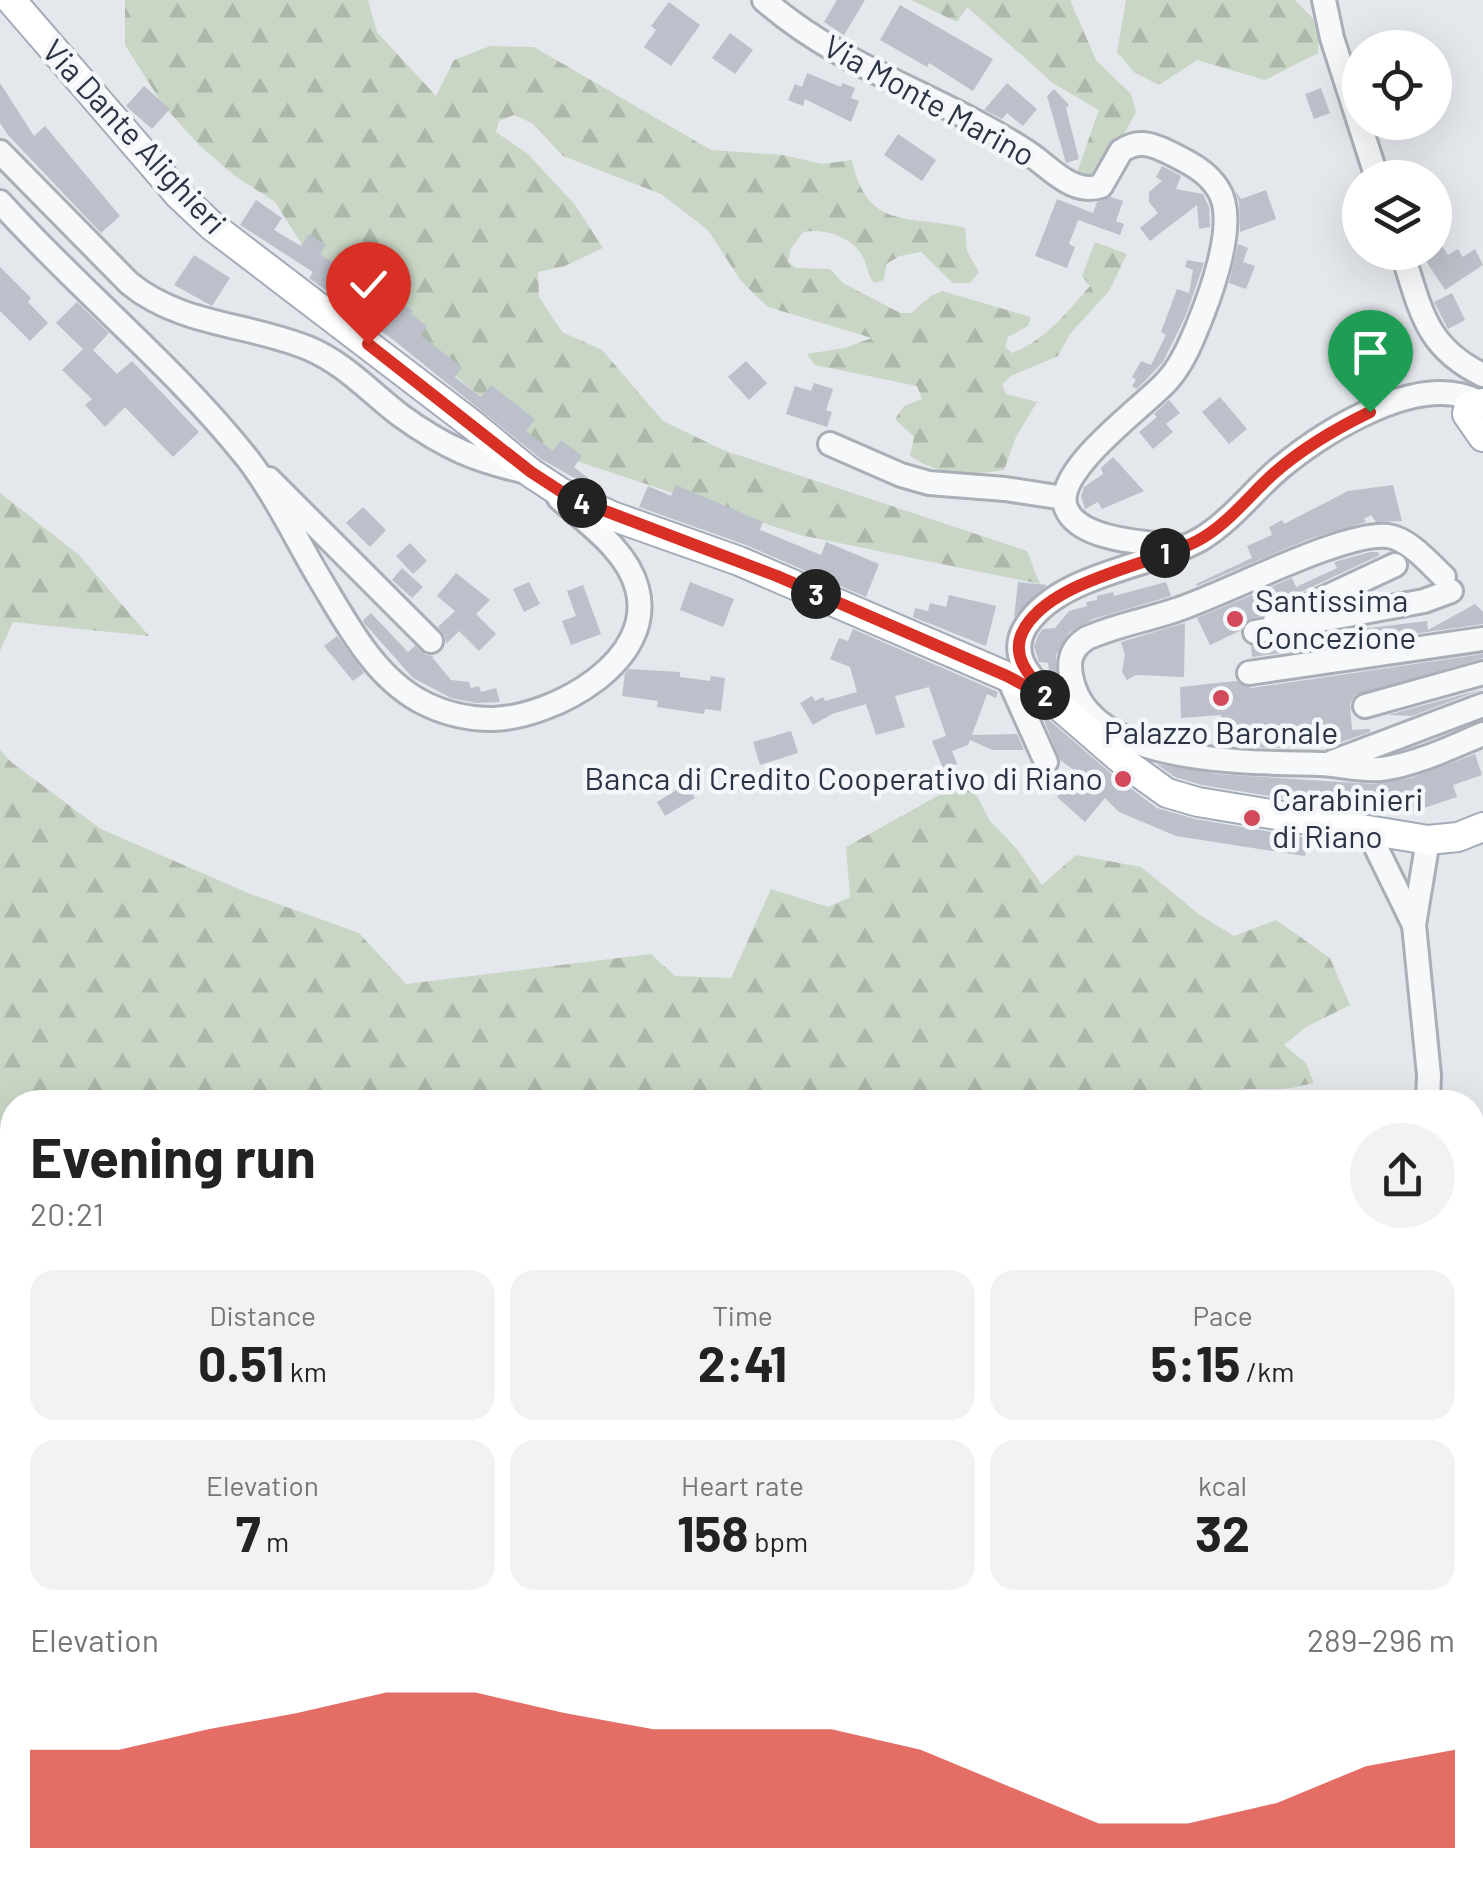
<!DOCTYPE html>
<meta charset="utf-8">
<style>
body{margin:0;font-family:Barlow,sans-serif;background:#f2f2f2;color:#222;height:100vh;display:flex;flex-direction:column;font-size:38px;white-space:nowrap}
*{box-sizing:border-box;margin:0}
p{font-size:32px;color:#767676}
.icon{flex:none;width:55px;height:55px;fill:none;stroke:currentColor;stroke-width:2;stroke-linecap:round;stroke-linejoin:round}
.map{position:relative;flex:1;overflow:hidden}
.details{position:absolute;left:0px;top:1090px;width:1485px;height:812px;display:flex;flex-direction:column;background:#fff;border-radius:40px 40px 0 0;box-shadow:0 10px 40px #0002}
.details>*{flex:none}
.fabs{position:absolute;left:1342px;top:30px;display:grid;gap:20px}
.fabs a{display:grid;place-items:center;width:110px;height:110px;border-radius:50%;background:#fff;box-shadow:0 10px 40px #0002;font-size:50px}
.pin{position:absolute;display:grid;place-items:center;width:85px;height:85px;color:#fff;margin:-102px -42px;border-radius:50% 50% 50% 0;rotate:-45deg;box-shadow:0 0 10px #0007}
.pin .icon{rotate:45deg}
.km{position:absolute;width:50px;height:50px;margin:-25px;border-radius:50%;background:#222;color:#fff;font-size:28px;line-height:50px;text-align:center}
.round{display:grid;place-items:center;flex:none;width:105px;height:105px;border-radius:52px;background:#f2f2f2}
.headline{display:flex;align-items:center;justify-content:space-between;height:170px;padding:0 30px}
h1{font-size:55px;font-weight:700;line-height:75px}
.metrics{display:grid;grid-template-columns:repeat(3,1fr);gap:15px;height:170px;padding:10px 30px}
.metrics div{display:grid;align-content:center;border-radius:25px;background:#f2f2f2;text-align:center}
.metrics b{font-size:50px;font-weight:700}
.metrics small{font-size:28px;font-weight:400}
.metrics p{font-size:28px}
.chart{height:280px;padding:20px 30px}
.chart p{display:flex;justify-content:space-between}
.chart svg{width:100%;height:180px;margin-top:10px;fill:#d93025;opacity:.7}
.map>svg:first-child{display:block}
.forest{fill:url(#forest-firs)}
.building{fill:#bbc0ca}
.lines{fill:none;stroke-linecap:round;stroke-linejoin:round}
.minor-casing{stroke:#a9aeb7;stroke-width:28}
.major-casing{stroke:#a3abb8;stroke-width:32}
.minor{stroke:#f7f8fa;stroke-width:22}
.major{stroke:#fff;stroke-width:28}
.route-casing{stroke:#fff;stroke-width:20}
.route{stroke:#d93025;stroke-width:12}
.poi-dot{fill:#d1495b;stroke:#f4f6f9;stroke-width:4}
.labels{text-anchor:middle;stroke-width:9;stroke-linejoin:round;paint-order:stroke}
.street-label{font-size:32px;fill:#2b3445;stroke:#f4f6f9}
.poi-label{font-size:32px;fill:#2b3445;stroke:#f4f6f9;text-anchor:start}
</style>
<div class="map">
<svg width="1483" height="1902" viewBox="0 0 1483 1902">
<defs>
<pattern id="forest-firs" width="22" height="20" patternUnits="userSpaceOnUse" patternTransform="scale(2.5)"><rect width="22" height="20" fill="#c9d6c5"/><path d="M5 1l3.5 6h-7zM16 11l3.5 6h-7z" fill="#adb8ab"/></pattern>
</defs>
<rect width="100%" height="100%" fill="#e4e7ec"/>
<g class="forest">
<path d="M125,0H368L377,32L436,96L454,60L490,46L534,47L711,150L783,155L822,164L852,160C867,232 909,214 965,228L967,251L979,272L970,283H953L921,252L900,256L886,264L884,280L874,283C866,273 868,263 861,254C850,236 823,228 803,232L790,250L788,262L796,268L830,269L843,283L900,313H911L931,296L942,291L1031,317L1028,326L1008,337L1005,347L1012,353C1046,340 1066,313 1090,286L1082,276L1095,242L1127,254L1109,291L1070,334L1058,356L1011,376L1002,384L1006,394L1037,402L1016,437L1004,470C968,476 941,476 910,456L914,437L895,419L904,406L922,399L917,386L815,365L807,354L844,348L872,338L768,307L741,281L708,230L661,194L563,156L532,123L514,115L499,121L496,132L528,154L575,205L603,248L565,266L538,272L539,297L562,332L602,350L663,421L723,450L1027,551L1040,584L800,535L546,451L306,251L275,202L235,176L199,145L163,105L125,45Z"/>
<polygon points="911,0 1070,0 1096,60 1131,94 1136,112 1097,184 1075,178 1099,110 1054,84 967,7 957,22"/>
<polygon points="1126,0 1295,0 1319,25 1318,53 1265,80 1197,60 1159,85 1135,73 1117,52"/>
<polygon points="0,493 79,555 149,636 13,622 0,651"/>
<path d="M0,750L11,762L101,829L248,893L359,933L406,984L651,954L675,976L731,978L771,889L828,907L850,897L846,847L968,779L990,821L1017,849L1042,885L1076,855L1141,867L1200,915L1234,936L1276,920L1330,958L1350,1005L1306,1027L1284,1045L1306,1063L1314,1083C1303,1085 1291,1089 1280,1089C1252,1091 1239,1083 1215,1102H12V1190L0,1175Z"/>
<polygon points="1483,1296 1483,1874 1472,1861 1472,1315"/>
<polygon points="809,1890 889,1890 891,1902 808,1902"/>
<polygon points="926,1890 1072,1890 1066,1902 930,1902"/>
</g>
<g class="building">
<polygon points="837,0 865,0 844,35 824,22"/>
<polygon points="669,2 700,25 671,66 644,47 656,30 651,26"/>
<polygon points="900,5 993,59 973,91 929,63 927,67 880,40"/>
<polygon points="730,33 753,50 735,74 712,58"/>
<polygon points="807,73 841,87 842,83 855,88 851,98 859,101 851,122 805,99 803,106 788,100 795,84 802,87"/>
<polygon points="0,83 34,136 45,126 120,216 101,233 8,135 0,123"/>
<polygon points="1007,83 1037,109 1023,126 1007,113 1002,119 984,110"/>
<polygon points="144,86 170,109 152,129 126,106"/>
<polygon points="1321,88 1330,113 1314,119 1305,94"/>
<polygon points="1054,89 1069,105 1066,108 1079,159 1066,163 1047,96"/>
<polygon points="898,134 936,160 922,181 884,155"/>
<polygon points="1162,166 1181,176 1176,189 1203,194 1209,207 1210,227 1199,229 1197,205 1150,241 1140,228 1158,213 1149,202 1149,192 1162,181 1156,177"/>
<polygon points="1266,190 1276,219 1240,232 1239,202 1235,191 1241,199"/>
<polygon points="1111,197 1123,201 1116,221 1124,224 1120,235 1078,220 1069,244 1075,247 1067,268 1035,256 1057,199 1093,213 1097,202"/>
<polygon points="256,200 282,218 274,230 301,246 309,234 326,245 320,254 367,285 372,279 413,311 411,314 427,326 420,335 462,367 455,377 481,397 491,385 535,419 526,431 553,451 561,440 582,456 574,467 597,485 594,489 541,459 396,342 309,278 313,272 240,225"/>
<polygon points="1435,235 1448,255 1458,249 1463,257 1475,249 1483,265 1445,290 1420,252 1435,252"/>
<polygon points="1238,244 1248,248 1243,262 1255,266 1246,289 1229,283"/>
<polygon points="194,255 230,278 212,306 174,285"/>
<polygon points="1187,260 1204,263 1186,315 1163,362 1137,389 1132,386 1136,380 1132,377 1141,361 1151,365 1166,335 1161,332 1177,289 1189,293 1193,270 1185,267"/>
<polygon points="0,267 31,298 28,302 48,323 30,341 0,311"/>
<polygon points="1452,293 1465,320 1448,329 1434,302"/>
<polygon points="77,302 109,333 93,350 117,374 132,361 199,432 173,457 125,407 105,427 85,405 92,399 62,370 83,349 56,323"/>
<polygon points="746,361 767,383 749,400 728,377"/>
<polygon points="814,383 833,389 826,410 832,412 827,427 786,414 795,386 811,391"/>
<polygon points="1220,397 1247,429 1229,444 1202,412"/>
<polygon points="1169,400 1180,413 1166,424 1173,432 1153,449 1139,432 1157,417 1154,414"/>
<polygon points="1113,457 1144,491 1102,509 1098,502 1085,509 1081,496 1084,487 1103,474 1101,468"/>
<polygon points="676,485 763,522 760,530 821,555 826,542 879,564 866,597 746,545 639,507 648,486 671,496"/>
<polygon points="1393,485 1402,521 1376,522 1371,515 1364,519 1366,522 1309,539 1197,586 1196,584 1252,558 1247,546 1272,535 1269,527 1282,520 1284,524 1348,491"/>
<polygon points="363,507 386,530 370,547 346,523"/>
<polygon points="410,543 427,561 413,574 396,556"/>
<polygon points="1370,552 1378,552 1380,555 1269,607 1261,616 1246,620 1240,631 1210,645 1197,618 1292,578 1296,587 1337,568 1334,562"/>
<polygon points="402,568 423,587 412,598 392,580"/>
<polygon points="456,573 490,600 476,614 496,634 479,651 459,631 446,644 445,636 438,627 455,611 437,596"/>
<polygon points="529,582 540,604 524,612 513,589"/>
<polygon points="690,582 734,599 723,627 680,610"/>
<polygon points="1018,582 1047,585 1014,617"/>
<polygon points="1166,582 1171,596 1093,619 1070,632 1056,655 1057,682 1050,676 1048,663 1039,662 1034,646 1039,634 1043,629 1055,628 1069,611 1087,606 1086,602 1097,600 1097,596 1113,592 1114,596"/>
<polygon points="583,585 601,634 571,645 562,621 576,616 567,591"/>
<polygon points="949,595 996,606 986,646 913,617 915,608 928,611 930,603 946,607"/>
<polygon points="1475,604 1483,612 1483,624 1252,657 1251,646 1364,627 1360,629 1427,621 1428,630"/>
<polygon points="371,613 408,652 415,646 426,655 434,656 432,657 451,680 469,682 471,688 479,686 481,692 496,688 500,702 476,703 451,698 413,678 364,623 363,620"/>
<polygon points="1185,623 1184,677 1136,675 1127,680 1122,672 1125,655 1121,642"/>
<polygon points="853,629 998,692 996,698 987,694 972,735 1017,734 1024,750 992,750 970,740 968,745 952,751 957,764 943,769 932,741 946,736 929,687 895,696 905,727 876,735 866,704 832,714 813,725 800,703 812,696 815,701 823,697 825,701 857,692 850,667 830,659 839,638 848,641"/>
<polygon points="337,636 364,673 353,681 324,646"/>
<polygon points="1483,654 1483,658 1355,695 1350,703 1352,730 1370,729 1370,732 1333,745 1274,748 1220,745 1221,715 1181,718 1180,687 1236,681 1251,688"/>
<polygon points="629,669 680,672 680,677 710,681 711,676 725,678 721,711 705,709 704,714 657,707 658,701 622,696 625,673"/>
<polygon points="1483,689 1412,716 1388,715"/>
<polygon points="1041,713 1114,776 1157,808 1195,819 1308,838 1305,856 1176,836 1119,812 1105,798 1085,822 1057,797 1075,771 1060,760"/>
<polygon points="791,731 798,753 760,765 753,742"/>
<polygon points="1475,754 1482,775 1453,785 1457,797 1415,811 1312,803 1202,785 1175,777 1156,764 1217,774 1374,784 1411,778"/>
<polygon points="686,784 695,798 665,816 657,802"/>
</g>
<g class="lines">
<g class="minor-casing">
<g id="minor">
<path d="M764,0C841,68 942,96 1027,152C1049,166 1072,196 1101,186L1121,151C1138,139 1152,144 1170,153C1188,162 1207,171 1218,189C1240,222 1208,302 1194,335C1187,352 1179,368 1167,381C1145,406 1052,471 1066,508C1079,542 1152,543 1184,547"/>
<polyline points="1324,0 1332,38 1377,178"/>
<path d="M0,152L129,283C179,325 250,324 308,348C344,363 369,391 400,415C445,448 477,461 531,473"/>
<path d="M0,202C79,290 173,365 247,458C275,494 297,541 321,581C347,624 374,676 420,701C442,713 468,719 493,719C554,717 657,661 637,588C627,550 587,523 559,498"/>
<path d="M1402,252C1421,310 1425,347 1483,375"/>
<polyline points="830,444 901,475 929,483 1005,489 1064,498"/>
<polyline points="269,479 431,641"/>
<path d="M1444,577C1429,563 1409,539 1388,536C1343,531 1226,594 1176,610C1147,620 1116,625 1087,638C1069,649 1067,664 1073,684C1096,766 1252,762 1320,764C1341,765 1361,771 1381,769C1415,765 1452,747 1483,734"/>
<polyline points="1275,621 1395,565"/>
<polyline points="1255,632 1424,601 1451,591"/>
<polyline points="1249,673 1483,639"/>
<polyline points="1007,675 1046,762"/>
<path d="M1045,693C1027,673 1009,653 1026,626C1060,573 1150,568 1201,539C1231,521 1253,491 1280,468C1325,431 1422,369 1480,403"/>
<polyline points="1365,706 1483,673"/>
<polyline points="1332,762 1483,705"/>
<polyline points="1367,829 1414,925"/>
<polyline points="1428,1102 1429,1075 1414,925 1428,840"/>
<polyline points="0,1430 12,1439"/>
<polyline points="0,1869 12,1884"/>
<polyline points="17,1890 27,1902"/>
<polyline points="905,1890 907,1902"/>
<polyline points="1131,1890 1137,1902"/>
<polyline points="1470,1890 1481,1902"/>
<polyline points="439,1902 440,1890"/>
<polyline points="789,1902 790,1890"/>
<polyline points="1079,1902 1088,1890"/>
</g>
</g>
<g class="major-casing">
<g id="major">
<polyline points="11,0 179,195 212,226 474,426 531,473 560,492 612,516 739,561 1022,683 1051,699 1124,762 1167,793 1198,802 1428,840 1458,837 1483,827"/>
<polyline points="1483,403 1469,406 1467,414 1483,437"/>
</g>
</g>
<use href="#minor" class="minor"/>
<use href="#major" class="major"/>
</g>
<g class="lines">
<g class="route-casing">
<path id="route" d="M368,344L531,472L571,498L777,576L1007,676L1050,699C1034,680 1010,660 1022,633C1047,580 1150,566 1197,541C1226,526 1248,497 1272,475C1301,449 1335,429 1370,412"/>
</g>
<use href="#route" class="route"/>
</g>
<g class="poi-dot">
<circle cx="1235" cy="619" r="10"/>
<circle cx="1221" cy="698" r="10"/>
<circle cx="1123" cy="779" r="10"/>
<circle cx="1252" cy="818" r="10"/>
</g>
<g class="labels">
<g class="street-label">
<text transform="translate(929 101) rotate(29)" y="11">Via Monte Marino</text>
<text transform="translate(134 137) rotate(47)" y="11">Via Dante Alighieri</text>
</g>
<g class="poi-label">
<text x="1255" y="612">Santissima<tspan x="1255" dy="37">Concezione</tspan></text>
<text x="1221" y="744" text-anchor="middle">Palazzo Baronale</text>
<text x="1103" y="790" text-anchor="end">Banca di Credito Cooperativo di Riano</text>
<text x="1272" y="811">Carabinieri<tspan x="1272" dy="37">di Riano</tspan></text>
</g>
</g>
</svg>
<div class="fabs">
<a><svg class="icon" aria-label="locate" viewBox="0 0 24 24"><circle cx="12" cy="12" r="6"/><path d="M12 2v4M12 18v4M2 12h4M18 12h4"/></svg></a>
<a><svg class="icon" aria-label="layers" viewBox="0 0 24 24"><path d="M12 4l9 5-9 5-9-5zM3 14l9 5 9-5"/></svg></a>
</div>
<div class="pin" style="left:1370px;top:412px;background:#1e9e55"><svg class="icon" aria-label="arrive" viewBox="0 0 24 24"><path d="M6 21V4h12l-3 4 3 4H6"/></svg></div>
<div class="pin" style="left:368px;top:344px;background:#d93025"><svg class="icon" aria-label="check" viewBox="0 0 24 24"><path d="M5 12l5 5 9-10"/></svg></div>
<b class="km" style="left:1165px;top:553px">1</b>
<b class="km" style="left:1045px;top:695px">2</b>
<b class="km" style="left:816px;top:594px">3</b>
<b class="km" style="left:582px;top:503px">4</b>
<section class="details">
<div class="headline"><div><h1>Evening run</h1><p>20:21</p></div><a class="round"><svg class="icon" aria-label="share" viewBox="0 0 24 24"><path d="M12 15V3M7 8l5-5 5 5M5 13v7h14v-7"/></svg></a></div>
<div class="metrics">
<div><p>Distance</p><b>0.51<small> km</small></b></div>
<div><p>Time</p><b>2:41</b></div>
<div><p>Pace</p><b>5:15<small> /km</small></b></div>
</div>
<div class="metrics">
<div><p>Elevation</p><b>7<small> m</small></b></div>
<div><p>Heart rate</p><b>158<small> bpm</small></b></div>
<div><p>kcal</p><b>32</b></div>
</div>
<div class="chart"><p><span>Elevation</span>289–296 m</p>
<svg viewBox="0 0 160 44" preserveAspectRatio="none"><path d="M0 44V20L10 20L20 15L30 11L40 6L50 6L60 11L70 15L80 15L90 15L100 20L110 29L120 38L130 38L140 33L150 24L160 20V44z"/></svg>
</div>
</section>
</div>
